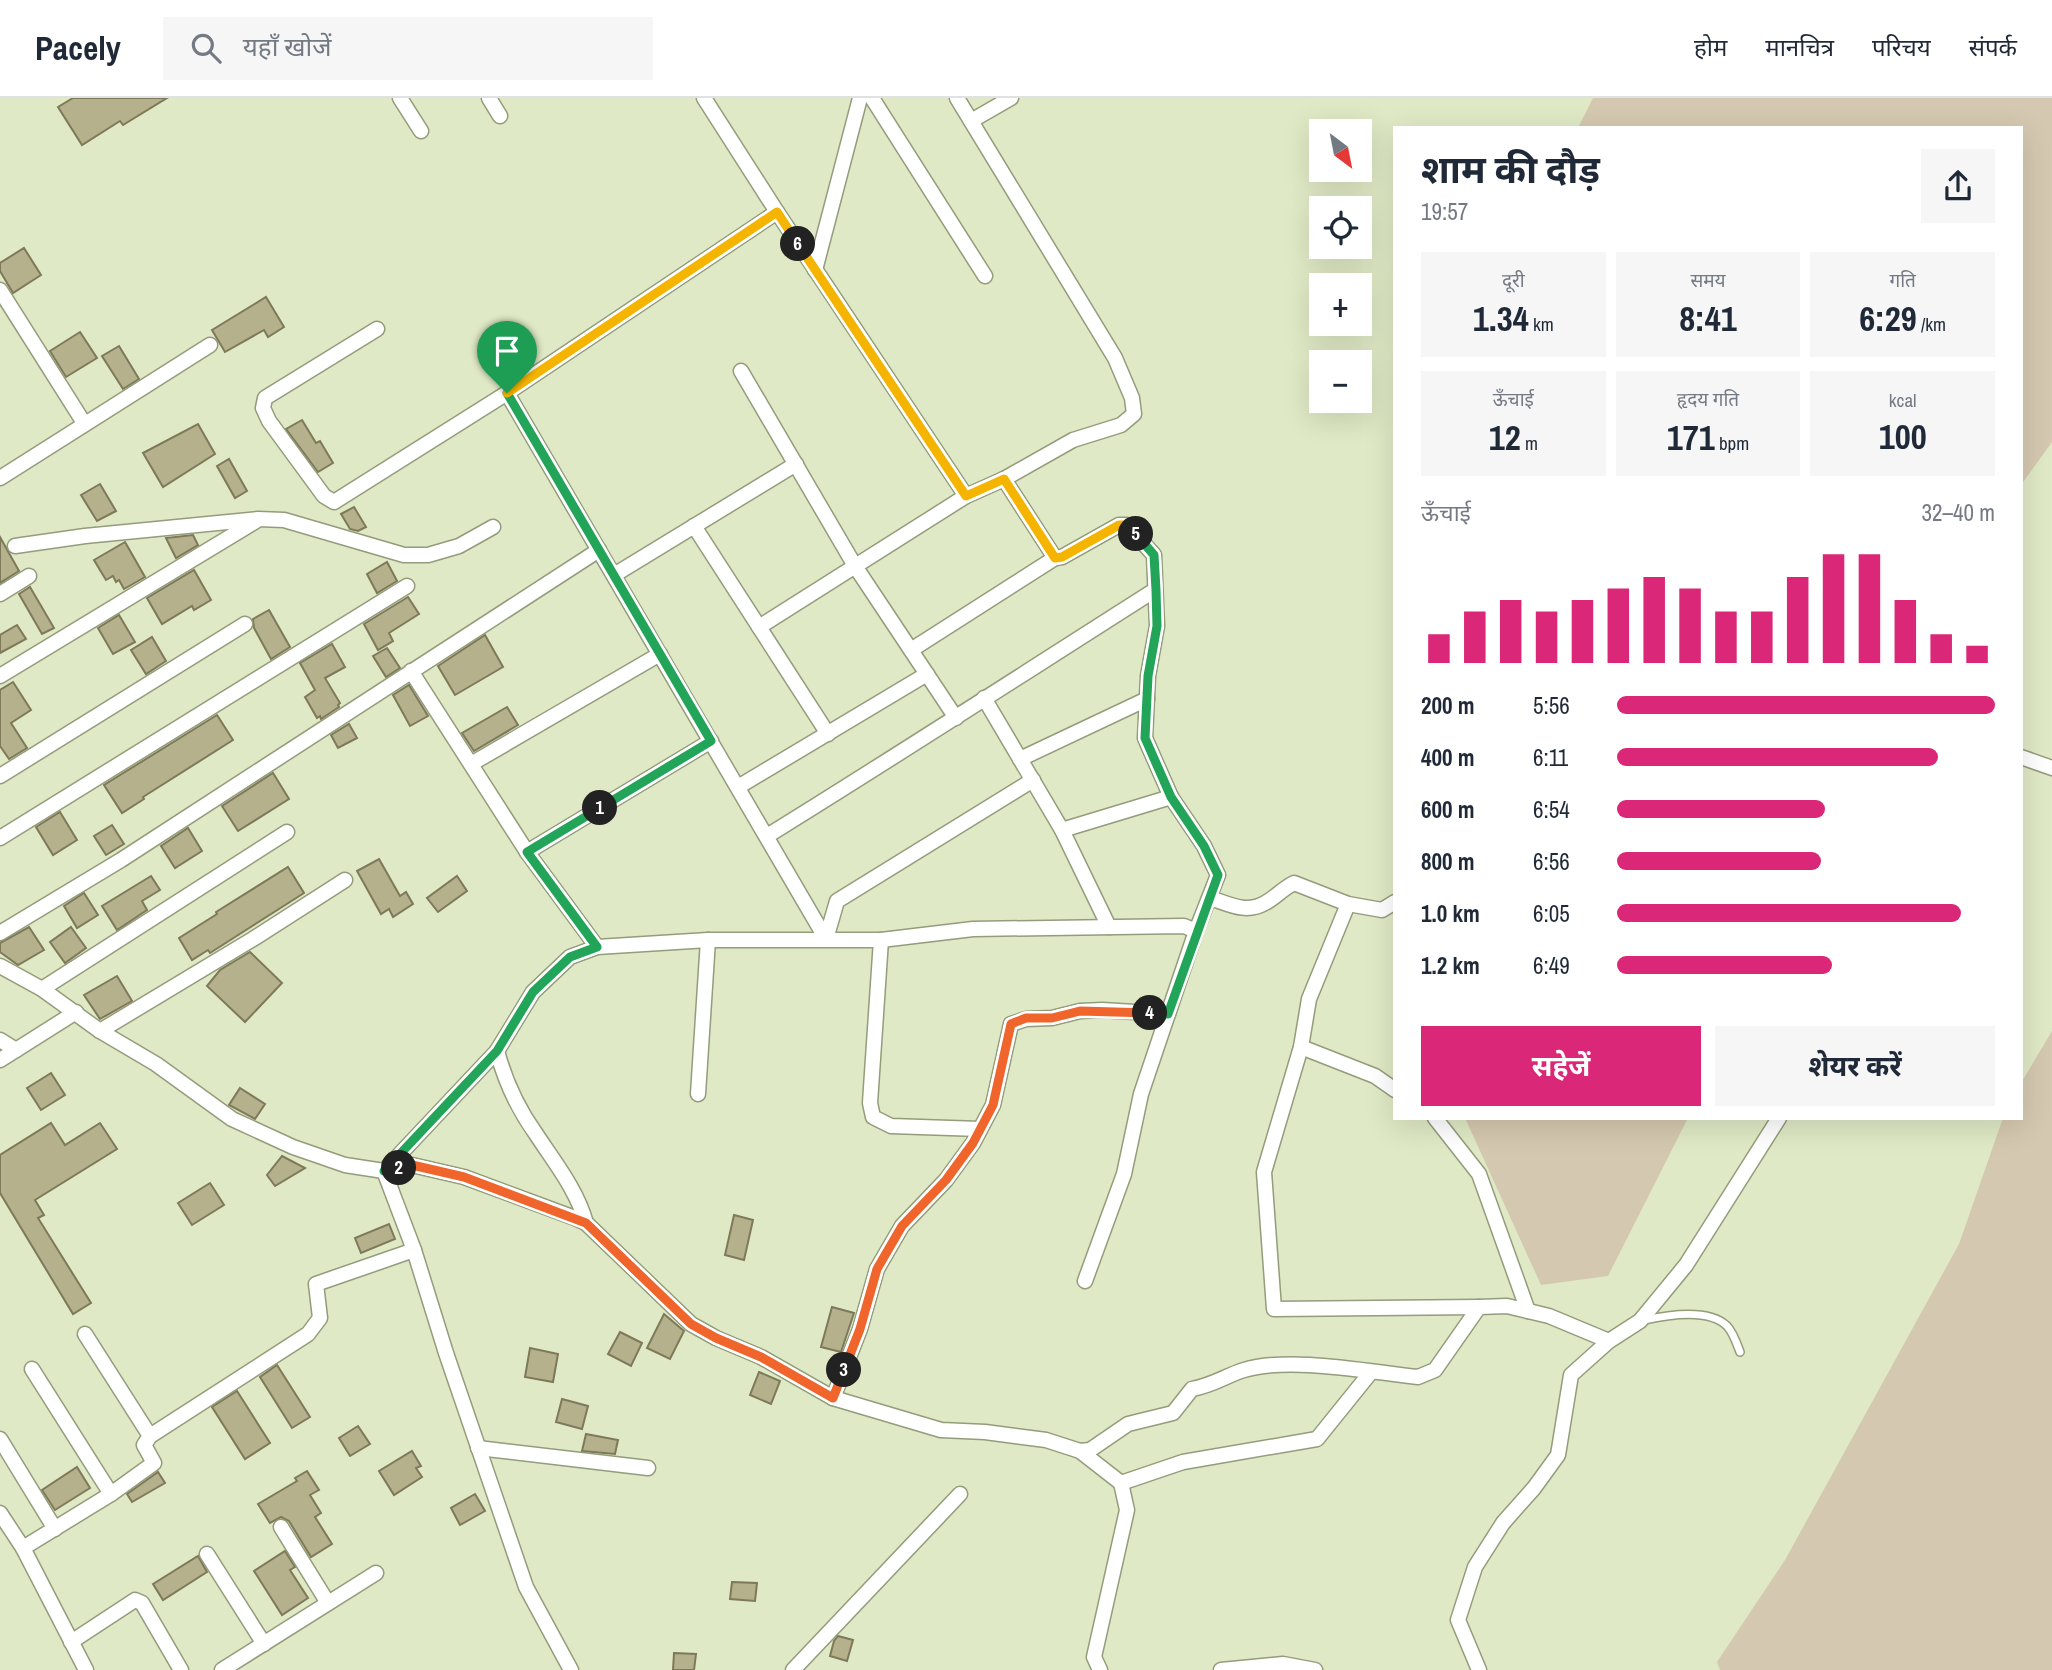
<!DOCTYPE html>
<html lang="hi">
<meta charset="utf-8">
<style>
body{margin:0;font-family:"Archivo Narrow","Noto Sans Devanagari",sans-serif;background:#f6f6f7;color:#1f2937;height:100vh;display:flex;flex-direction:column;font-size:26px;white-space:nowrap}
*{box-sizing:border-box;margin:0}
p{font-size:23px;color:#747a83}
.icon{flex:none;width:38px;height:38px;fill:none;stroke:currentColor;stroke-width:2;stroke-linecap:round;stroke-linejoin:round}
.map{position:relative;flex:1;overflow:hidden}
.drawer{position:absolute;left:1393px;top:28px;width:630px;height:994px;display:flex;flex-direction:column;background:#fff;border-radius:0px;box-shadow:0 7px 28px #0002}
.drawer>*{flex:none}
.needle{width:46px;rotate:148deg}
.controls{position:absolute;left:1309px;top:21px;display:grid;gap:14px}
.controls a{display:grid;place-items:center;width:63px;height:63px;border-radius:0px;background:#fff;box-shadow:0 7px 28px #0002;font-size:35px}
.pin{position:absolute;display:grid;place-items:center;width:60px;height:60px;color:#fff;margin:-72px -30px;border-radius:50% 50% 50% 0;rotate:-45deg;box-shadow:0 0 7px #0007}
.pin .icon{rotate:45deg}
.km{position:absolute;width:35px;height:35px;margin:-18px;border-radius:50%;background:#222;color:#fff;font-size:19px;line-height:35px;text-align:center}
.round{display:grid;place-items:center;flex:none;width:74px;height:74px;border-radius:0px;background:#f6f6f7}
.summary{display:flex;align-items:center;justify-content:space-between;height:119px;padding:0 28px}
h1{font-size:38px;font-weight:700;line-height:52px}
.metrics{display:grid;grid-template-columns:repeat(3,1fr);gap:10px;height:119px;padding:7px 28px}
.metrics div{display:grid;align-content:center;border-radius:0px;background:#f6f6f7;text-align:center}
.metrics b{font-size:35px;font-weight:700}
.metrics small{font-size:19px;font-weight:400}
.metrics p{font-size:19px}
.chart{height:196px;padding:14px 28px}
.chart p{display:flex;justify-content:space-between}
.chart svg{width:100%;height:126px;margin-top:7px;stroke:#db2777;stroke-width:6}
.primary-button{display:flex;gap:14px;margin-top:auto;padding:14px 28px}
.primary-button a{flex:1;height:80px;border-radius:0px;background:#db2777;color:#fff;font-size:28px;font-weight:700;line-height:80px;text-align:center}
.primary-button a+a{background:#f6f6f7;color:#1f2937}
ul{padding:0 28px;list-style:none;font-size:23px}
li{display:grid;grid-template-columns:112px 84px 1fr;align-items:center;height:52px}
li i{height:18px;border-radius:9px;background:#db2777}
header{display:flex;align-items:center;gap:42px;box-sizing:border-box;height:98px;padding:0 35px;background:#fff;border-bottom:2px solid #e0e1e3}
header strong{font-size:33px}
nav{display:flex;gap:38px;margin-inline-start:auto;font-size:24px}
.search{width:490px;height:63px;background:#f6f6f7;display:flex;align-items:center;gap:18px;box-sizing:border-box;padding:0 24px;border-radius:0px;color:#747a83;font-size:26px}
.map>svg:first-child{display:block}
.green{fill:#d5c8b0}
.building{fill:#b5b18d;stroke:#7e7958;stroke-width:2}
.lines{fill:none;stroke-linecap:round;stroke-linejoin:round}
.service-casing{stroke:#939c7b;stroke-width:10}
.minor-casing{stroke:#939c7b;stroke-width:17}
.service{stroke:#fff;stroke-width:7}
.minor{stroke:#fff;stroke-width:14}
.split-1-casing{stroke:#fff;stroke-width:14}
.split-2-casing{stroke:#fff;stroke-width:14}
.split-3-casing{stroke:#fff;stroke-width:14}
.split-4-casing{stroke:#fff;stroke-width:14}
.split-5-casing{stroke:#fff;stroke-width:14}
.split-6-casing{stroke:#fff;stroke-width:14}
.split-7-casing{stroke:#fff;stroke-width:14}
.split-1{stroke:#22a559;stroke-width:9}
.split-2{stroke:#22a559;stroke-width:9}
.split-3{stroke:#f0652b;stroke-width:9}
.split-4{stroke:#f0652b;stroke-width:9}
.split-5{stroke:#22a559;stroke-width:9}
.split-6{stroke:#f5b400;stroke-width:9}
.split-7{stroke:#f5b400;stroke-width:9}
</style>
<header>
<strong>Pacely</strong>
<div class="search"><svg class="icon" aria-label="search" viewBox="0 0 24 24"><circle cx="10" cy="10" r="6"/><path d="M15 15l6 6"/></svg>यहाँ खोजें</div>
<nav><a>होम</a><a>मानचित्र</a><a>परिचय</a><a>संपर्क</a></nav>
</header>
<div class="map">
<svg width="2052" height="1572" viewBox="0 0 2052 1572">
<rect width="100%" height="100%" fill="#dfe9c5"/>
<g class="green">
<polygon points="1593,0 2052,0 2052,344 2021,387 2021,30 1578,30"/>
<polygon points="2052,933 2052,1572 1720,1572 1717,1564 1785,1462 1959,1146 2003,1020 2021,1020 2021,985"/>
<polygon points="1465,1020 1688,1020 1608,1178 1541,1187"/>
</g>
<g class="building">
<polygon points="73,0 167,0 123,27 120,23 82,47 58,9"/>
<polygon points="24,150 41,177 13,195 0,173 0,165"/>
<polygon points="266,199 284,229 268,239 264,232 225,254 212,232"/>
<polygon points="80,234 97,260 66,279 50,253"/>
<polygon points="119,248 139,281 123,291 102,258"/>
<polygon points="302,322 316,345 320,343 333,365 318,374 286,331"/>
<polygon points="198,326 215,356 163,389 143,355"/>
<polygon points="229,361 247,393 235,400 217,368"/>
<polygon points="100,386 116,413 97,423 81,397"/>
<polygon points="354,409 366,429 358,433 350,431 341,416"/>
<polygon points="193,437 198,447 176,460 166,440"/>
<polygon points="0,439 19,473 0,485"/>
<polygon points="125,444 145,479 124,491 119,482 116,484 113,478 106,482 94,462"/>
<polygon points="387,464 397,483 377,495 367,476"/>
<polygon points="194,472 211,502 194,512 192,508 162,526 147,500"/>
<polygon points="30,489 54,530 42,536 19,496"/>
<polygon points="408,499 419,516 389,535 393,543 378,552 364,526"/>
<polygon points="269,512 290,549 271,561 254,530 253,521"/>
<polygon points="119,517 135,544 113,556 98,530"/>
<polygon points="17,527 26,541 0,555 0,537"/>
<polygon points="485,537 503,569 455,597 438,568"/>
<polygon points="152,539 166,563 146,576 131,552"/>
<polygon points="332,546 345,569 325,580 340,605 338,607 339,609 321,621 320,618 317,620 305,599 315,592 300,565"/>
<polygon points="387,550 400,570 386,579 373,558"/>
<polygon points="13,584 31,612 11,625 27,650 9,661 0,648 0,592"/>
<polygon points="409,587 428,618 410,628 393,597"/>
<polygon points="507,609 518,627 474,653 462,635"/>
<polygon points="217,617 233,642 143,699 144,701 122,715 104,687"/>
<polygon points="349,626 357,640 338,650 331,637"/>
<polygon points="273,675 289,701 238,733 222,708"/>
<polygon points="60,714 77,742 53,757 36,729"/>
<polygon points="112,727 124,746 106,757 94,738"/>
<polygon points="188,730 202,753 175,770 161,748"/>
<polygon points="379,761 400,798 406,794 413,806 393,819 389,811 381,816 357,773"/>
<polygon points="288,769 304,795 210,855 208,852 192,862 179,840 217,816 216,814"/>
<polygon points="151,778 160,792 142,803 147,812 117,832 102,808"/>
<polygon points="457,778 467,793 438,814 427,800"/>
<polygon points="84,795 98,817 77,830 64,808"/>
<polygon points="29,829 44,852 18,867 0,854 0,845"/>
<polygon points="71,829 86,850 65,865 50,844"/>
<polygon points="250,854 282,885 245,924 207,888 220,872"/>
<polygon points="117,878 132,903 100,921 84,897"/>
<polygon points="51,975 65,997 41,1012 27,990"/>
<polygon points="240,990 265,1006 255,1021 229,1007"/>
<polygon points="51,1025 65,1047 100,1025 117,1051 35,1102 44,1117 38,1120 91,1205 73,1216 0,1095 0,1057"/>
<polygon points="282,1058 305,1070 275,1088 267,1077"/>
<polygon points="210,1085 224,1107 192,1127 178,1105"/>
<polygon points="734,1117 753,1122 744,1162 725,1157"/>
<polygon points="389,1126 395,1141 361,1155 355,1140"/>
<polygon points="832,1209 854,1215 841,1254 821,1249"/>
<polygon points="664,1216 684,1233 670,1261 647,1250"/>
<polygon points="620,1234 642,1245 631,1268 608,1256"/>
<polygon points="530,1250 558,1256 553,1284 525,1279"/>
<polygon points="277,1267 310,1319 292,1330 260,1279"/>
<polygon points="759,1274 780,1283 771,1306 750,1297"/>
<polygon points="237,1293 270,1345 245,1361 212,1309"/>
<polygon points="562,1301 588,1308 582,1331 556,1324"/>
<polygon points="358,1328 370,1346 350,1358 339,1340"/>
<polygon points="586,1336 618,1342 615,1356 582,1353"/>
<polygon points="412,1353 421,1368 416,1370 422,1379 394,1397 379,1373"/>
<polygon points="77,1369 90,1390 55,1412 42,1392"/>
<polygon points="307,1373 319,1392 310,1397 321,1415 315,1419 332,1446 311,1459 289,1423 281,1419 270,1425 258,1406 297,1383 295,1380"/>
<polygon points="158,1374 165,1385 132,1404 127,1396"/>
<polygon points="475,1396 485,1413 460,1427 451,1410"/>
<polygon points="285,1453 295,1469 290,1472 308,1500 282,1517 254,1473"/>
<polygon points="198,1458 207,1474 163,1502 153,1486"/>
<polygon points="732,1484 757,1485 755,1503 730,1501"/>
<polygon points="838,1538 853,1542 847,1563 830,1558 834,1543"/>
<polygon points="674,1555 696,1556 694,1572 673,1572"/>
</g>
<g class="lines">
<g class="service-casing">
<path id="service" d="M1644,1222C1667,1217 1709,1210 1727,1228C1733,1234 1737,1246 1740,1254"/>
</g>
<g class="minor-casing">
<g id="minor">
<polyline points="400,0 421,33"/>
<polyline points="489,0 500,18"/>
<polyline points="704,0 777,114 966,398"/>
<polyline points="872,0 985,178"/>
<polyline points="971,23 1011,0"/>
<polyline points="815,172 860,0"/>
<polyline points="0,192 84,325"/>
<polyline points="377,231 265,300 263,310 269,323 324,398 334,404 507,295 777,114"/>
<polyline points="741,273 855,468 956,620"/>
<polyline points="507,295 826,841"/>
<polyline points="0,380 210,247"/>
<polyline points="1004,381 1055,460"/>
<polyline points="694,428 828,636"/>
<polyline points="15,448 85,438 258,421 284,422 404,457 428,457 459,448 493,429"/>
<polyline points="614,477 796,366"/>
<polyline points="0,496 29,478"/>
<polyline points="759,529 966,398 1004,381 1073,342 1121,327 1134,316 1132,300 1115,260 957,0"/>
<polyline points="911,552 1055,460 1062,459 1119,427 1127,427 1154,457 1157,528 1148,578 1145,640 1171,699 1204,748 1218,777 1196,833 1141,996 1124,1076 1085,1183"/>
<polyline points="411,573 527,754 597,849"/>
<polyline points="0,578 256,423"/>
<polyline points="984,600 1062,732 1109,829"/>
<polyline points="2021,659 2052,670"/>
<polyline points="1020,661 1147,601"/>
<polyline points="471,666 660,556"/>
<polyline points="0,678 245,526"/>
<polyline points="738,689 927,576"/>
<polyline points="1062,732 1171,699"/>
<path d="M767,738C898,657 1026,574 1155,492"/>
<polyline points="0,740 407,488"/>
<polyline points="527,754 711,643"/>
<path d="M1210,800C1229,806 1246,816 1265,805C1275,800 1282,791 1294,785L1348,806L1382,812L1395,804"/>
<polyline points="1348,806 1309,901 1301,949 1264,1074 1274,1211 1479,1209"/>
<polyline points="0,835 121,762 599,452"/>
<polyline points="826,841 837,803 1033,682"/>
<polyline points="881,842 870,1005 873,1019 891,1028 980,1031"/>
<path d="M0,868L42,891L100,933L156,966L232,1021L293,1049L345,1067L384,1073L412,1067L464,1079L575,1120L586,1125L691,1226L716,1240L761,1259L833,1300L941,1332L985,1334L1046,1342L1080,1353L1090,1352L1128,1326L1173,1315L1192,1291C1214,1287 1225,1278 1244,1272C1290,1258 1369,1274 1418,1279L1435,1272L1479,1209L1507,1208L1549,1218L1609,1243"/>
<polyline points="42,891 287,734"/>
<polyline points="100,933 253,841 345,782"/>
<polyline points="0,942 16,952"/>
<polyline points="1301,949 1375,978 1395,992"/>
<path d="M497,953C505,983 518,1011 536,1036C555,1065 577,1092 586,1125"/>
<polyline points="0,962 76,914"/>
<polyline points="698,996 708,842"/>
<polyline points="1435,1020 1479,1076 1528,1213"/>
<polyline points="85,1236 150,1338"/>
<polyline points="32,1271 111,1396"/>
<polyline points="833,1300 860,1231 877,1171 902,1128 946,1082 973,1045 993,1007 1011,926 1026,921 1052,920 1080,913 1102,912 1168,916"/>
<polyline points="0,1341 55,1431"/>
<polyline points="478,1350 648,1370"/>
<polyline points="1080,1353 1121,1385 1183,1364 1317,1341 1371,1274"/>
<polyline points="0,1415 23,1450 86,1572"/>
<polyline points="281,1429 328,1505"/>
<polyline points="23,1450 111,1396 154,1365 144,1347 150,1338 308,1236 320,1220 316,1186 414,1152"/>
<polyline points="207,1456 264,1546"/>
<polyline points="71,1544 135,1502 142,1505 181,1572"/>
<polyline points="222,1572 376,1475"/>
<polyline points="571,1572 526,1489 446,1255 414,1152 384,1073 497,953 533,894 570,859 597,849 708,842 881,842 973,831 1184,828 1196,833"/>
<polyline points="793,1572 960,1396"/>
<polyline points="1100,1572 1094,1559 1127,1412 1121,1385"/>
<polyline points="1221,1572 1283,1566 1315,1572"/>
<polyline points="1479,1572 1458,1522 1475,1469 1503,1425 1534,1390 1558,1357 1571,1277 1609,1243 1640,1223 1686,1167 1779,1020"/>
</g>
</g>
<use href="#service" class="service"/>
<use href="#minor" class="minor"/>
</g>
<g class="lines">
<g class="split-1-casing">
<polyline id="split-1" points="507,295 711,643 600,710"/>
</g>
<g class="split-2-casing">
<polyline id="split-2" points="399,1070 384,1073 497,953 533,894 570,859 597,849 527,754 600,710"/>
</g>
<g class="split-3-casing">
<polyline id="split-3" points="399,1070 412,1067 464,1079 586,1125 691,1226 716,1240 761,1259 833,1300 844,1272"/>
</g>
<g class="split-4-casing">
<polyline id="split-4" points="844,1272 860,1231 877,1171 902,1128 946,1082 973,1045 993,1007 1011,926 1026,920 1052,920 1080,913 1150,915"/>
</g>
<g class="split-5-casing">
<polyline id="split-5" points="1136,436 1154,457 1156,492 1157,528 1148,578 1145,640 1171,699 1204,748 1218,777 1168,916 1150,915"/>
</g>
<g class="split-6-casing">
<polyline id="split-6" points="798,146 966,398 1004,381 1055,460 1062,459 1119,427 1127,427 1136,436"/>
</g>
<g class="split-7-casing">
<polyline id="split-7" points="507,295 777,114 798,146"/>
</g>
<use href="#split-1" class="split-1"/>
<use href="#split-2" class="split-2"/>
<use href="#split-3" class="split-3"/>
<use href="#split-4" class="split-4"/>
<use href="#split-5" class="split-5"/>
<use href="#split-6" class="split-6"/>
<use href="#split-7" class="split-7"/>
</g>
</svg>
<div class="controls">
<a><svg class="needle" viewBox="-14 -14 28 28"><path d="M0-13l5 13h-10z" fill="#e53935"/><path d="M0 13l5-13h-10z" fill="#747a83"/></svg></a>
<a><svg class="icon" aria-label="locate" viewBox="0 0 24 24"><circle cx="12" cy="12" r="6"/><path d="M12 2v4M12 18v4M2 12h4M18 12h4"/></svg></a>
<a>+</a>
<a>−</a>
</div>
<div class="pin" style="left:507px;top:295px;background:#1e9e55"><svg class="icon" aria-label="arrive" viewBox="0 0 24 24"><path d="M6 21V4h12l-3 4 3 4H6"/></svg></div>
<b class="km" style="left:600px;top:710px">1</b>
<b class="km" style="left:399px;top:1070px">2</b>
<b class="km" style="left:844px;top:1272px">3</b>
<b class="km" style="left:1150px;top:915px">4</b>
<b class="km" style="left:1136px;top:436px">5</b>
<b class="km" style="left:798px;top:146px">6</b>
<section class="drawer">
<div class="summary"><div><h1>शाम की दौड़</h1><p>19:57</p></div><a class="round"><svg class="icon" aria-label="share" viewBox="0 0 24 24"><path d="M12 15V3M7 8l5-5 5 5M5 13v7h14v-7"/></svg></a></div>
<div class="metrics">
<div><p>दूरी</p><b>1.34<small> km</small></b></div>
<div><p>समय</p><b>8:41</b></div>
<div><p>गति</p><b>6:29<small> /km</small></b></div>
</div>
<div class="metrics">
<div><p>ऊँचाई</p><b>12<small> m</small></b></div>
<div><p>हृदय गति</p><b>171<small> bpm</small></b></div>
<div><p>kcal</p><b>100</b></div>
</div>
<div class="chart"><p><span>ऊँचाई</span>32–40 m</p>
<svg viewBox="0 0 160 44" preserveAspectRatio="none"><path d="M5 44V34M15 44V26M25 44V22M35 44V26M45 44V22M55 44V18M65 44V14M75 44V18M85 44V26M95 44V26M105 44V14M115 44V6M125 44V6M135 44V22M145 44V34M155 44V38"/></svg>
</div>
<ul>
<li><b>200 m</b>5:56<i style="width:100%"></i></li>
<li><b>400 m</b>6:11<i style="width:85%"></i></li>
<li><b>600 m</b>6:54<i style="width:55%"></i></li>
<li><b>800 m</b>6:56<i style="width:54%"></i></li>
<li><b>1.0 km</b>6:05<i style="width:91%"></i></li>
<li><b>1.2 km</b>6:49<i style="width:57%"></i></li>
</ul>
<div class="primary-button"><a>सहेजें</a><a>शेयर करें</a></div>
</section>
</div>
